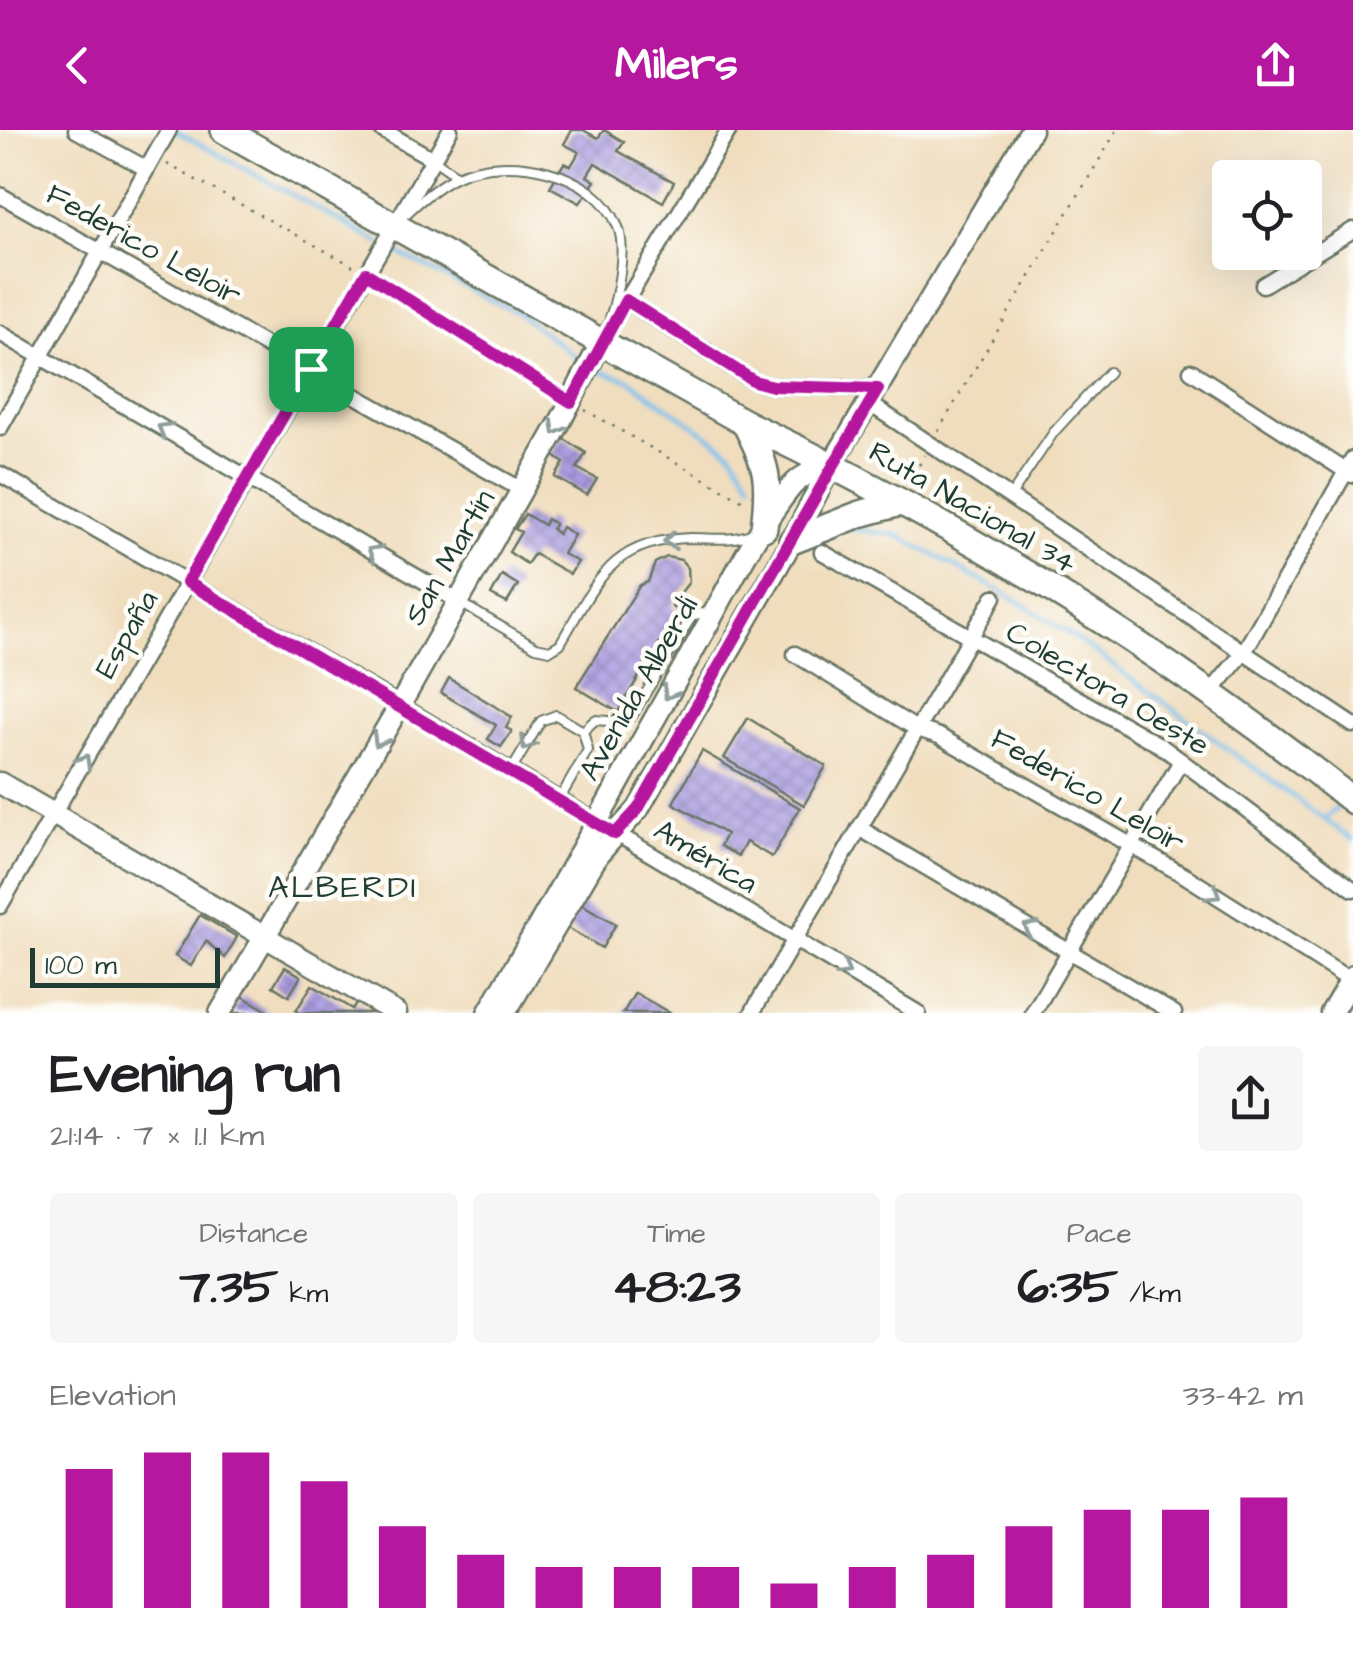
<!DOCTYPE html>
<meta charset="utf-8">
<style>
body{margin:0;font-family:"Architects Daughter",sans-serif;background:#f6f6f6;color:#202124;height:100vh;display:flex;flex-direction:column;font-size:38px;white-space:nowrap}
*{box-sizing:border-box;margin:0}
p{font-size:32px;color:#757577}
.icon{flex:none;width:55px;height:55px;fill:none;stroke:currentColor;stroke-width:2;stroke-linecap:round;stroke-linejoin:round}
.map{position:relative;height:883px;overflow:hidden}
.details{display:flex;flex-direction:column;background:#fff;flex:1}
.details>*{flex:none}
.fabs{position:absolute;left:1212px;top:30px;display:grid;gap:20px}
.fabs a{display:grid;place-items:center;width:110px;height:110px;border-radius:10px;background:#fff;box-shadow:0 10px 40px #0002;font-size:50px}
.scale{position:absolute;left:30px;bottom:25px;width:190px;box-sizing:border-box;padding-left:10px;border:5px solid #1f3d34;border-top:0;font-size:28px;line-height:35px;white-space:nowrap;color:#1f3d34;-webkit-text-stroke:8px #fdfcf7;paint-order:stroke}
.pin{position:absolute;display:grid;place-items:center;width:85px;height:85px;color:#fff;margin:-42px;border-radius:20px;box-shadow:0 5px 15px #0006}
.round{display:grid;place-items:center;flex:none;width:105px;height:105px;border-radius:10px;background:#f6f6f6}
.overview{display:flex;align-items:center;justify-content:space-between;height:170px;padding:0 50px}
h1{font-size:55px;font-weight:700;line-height:75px}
.metrics{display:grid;grid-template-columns:repeat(3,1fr);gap:15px;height:170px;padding:10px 50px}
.metrics div{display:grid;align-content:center;border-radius:10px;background:#f6f6f6;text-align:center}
.metrics b{font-size:50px;font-weight:700}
.metrics small{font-size:28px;font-weight:400}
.metrics p{font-size:28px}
.chart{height:280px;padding:20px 50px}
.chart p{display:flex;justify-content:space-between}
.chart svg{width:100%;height:180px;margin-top:10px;stroke:#b5179e;stroke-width:6}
header{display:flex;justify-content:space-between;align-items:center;height:130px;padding:0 50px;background:#b5179e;color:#fff;font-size:45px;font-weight:700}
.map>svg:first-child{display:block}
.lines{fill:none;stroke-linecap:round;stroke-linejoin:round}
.stream{stroke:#77c1f0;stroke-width:4}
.building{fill:url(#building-cross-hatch)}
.lane-casing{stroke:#687564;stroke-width:12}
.street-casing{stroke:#687564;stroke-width:19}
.secondary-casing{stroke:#687564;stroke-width:25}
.highway-casing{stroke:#687564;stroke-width:30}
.path{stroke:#687564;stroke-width:2.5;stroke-dasharray:2.5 8;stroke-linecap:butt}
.lane{stroke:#fff;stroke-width:8}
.street{stroke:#fff;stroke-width:14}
.secondary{stroke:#fff;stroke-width:20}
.highway{stroke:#fff;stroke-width:25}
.oneway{stroke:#8f9e9a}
.route-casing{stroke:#fff;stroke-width:20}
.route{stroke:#b5179e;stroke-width:12}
.labels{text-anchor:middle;stroke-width:9;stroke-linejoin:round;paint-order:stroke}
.street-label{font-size:30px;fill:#1f3d34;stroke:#fdfcf7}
.neighbourhood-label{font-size:32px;letter-spacing:2.5px;fill:#1f3d34;stroke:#fdfcf7}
</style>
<header><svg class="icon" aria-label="back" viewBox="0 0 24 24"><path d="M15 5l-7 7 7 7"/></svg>Milers<svg class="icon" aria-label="share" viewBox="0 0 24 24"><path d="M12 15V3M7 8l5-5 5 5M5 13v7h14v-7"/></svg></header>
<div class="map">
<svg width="1353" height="883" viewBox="0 0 1353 883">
<defs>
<pattern id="building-cross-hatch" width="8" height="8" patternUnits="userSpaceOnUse" patternTransform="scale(2.5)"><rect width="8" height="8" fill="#a99ae2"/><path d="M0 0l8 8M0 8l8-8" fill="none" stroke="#897fb8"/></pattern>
</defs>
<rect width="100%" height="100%" fill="#fdfcf7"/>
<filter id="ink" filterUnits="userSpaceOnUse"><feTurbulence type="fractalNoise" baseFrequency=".01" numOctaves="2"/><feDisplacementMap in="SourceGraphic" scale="20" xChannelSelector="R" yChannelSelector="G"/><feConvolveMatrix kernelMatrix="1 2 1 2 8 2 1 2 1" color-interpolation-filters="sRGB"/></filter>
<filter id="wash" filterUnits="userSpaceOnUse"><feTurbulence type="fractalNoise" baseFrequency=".0048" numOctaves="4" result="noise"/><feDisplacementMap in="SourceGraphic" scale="40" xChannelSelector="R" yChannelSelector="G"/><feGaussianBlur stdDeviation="2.25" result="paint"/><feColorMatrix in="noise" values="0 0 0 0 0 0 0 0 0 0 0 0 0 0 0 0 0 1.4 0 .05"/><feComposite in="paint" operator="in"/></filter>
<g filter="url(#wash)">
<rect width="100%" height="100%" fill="#f0ddbd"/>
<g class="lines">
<g class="stream">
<polyline points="174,0 380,113"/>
<polyline points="388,118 519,184 582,231"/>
<polyline points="594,239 629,250 732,322 751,352"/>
<polyline points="851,399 897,405 1020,472 1081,512 1353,710"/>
<polyline points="1326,688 1341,674"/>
</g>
</g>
<g id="blocks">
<g class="building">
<polygon points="572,0 583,0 598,8 604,0 624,12 618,21 674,52 663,72 595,33 587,46 595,51 580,73 550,57 564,33 571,36 579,22 564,14"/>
<polygon points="561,307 586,323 577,338 597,349 587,365 555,347 564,333 551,324"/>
<polygon points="525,384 544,395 547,389 555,394 552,399 558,404 562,397 574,405 563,424 578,432 570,444 534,424 527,434 509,422 521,402 515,399"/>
<polygon points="667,427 681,430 688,438 689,452 675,470 672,477 679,482 658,515 666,519 653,541 645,536 618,582 576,557 640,455 648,452 655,433"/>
<polygon points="502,445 518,455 507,473 491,465"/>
<polygon points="449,548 512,587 506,598 512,601 501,617 488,609 496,595 441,563"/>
<polygon points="748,588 826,636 804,675 724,628"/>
<polygon points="702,621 800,678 772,727 746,712 738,726 720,716 726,704 673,673"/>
<polygon points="581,774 616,794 602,818 568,798"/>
<polygon points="200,785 237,807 225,828 206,811 191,836 175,826"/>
<polygon points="285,837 301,846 289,866 273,856"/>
<polygon points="312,855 352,879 357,872 373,883 299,883 296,881"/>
<polygon points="635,863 670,883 623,883"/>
<polygon points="242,866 271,883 232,883"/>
</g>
</g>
</g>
<g filter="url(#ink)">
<use href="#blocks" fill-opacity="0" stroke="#687564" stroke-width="2.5"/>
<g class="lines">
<g class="lane-casing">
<g id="lane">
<polyline points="433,29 457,46"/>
<path d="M407,83C422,69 438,55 457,46C507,23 596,40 618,97C627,119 617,166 610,188"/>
<polyline points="1010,367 1054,302 1109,242"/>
<path d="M462,474L536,517L550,520L560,514C597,452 610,410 691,408C714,408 731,412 753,403"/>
<polyline points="511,641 541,591 556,585 583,601 595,590 621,592 632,586 692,486 709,481"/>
<polyline points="559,670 588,620 583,601"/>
</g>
</g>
<g class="street-casing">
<g id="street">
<polyline points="76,0 147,39"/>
<polyline points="382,0 433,29"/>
<polyline points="0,65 522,360"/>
<polyline points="1263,155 1353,100"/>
<polyline points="627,171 754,251 773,256 878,259"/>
<polyline points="0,203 458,471"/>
<polyline points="602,211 729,0"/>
<polyline points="1191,241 1352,345"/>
<polyline points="870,274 1353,595"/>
<polyline points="0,298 169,0"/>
<polyline points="0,344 400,575 918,883"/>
<polyline points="822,422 1161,616 1353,759"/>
<polyline points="795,524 915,598 939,606 1187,747 1350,850"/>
<polyline points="1211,562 1244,522 1353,329"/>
<polyline points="859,698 1174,883"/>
<polyline points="0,776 450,0"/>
<polyline points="752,883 994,467"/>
<polyline points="1033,883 1181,631"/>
</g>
</g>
<g class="secondary-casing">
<g id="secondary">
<polyline points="0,653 396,883"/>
<polyline points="220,883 400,575 559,294 602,211"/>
<path d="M488,883C559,763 625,640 694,519C724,467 754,402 792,356C802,344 818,340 832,334"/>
<polyline points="505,883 598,725 638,679 792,411 832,334 1031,0"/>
<polyline points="1331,883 1353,846"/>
</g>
</g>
<g class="highway-casing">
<g id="highway">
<path d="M224,0L745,293C962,396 1166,521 1353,671"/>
<path d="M745,293C768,337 770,348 764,398"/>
<polyline points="792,411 860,384 900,373"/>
</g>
</g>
<g class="path">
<polyline points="167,34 353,136"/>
<polyline points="377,150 557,263"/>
<polyline points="585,280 747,373"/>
<polyline points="938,301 1117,0"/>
<polyline points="910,354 924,325"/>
</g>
<use href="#lane" class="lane"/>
<use href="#street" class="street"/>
<use href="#secondary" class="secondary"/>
<use href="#highway" class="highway"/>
</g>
<defs><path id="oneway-chevron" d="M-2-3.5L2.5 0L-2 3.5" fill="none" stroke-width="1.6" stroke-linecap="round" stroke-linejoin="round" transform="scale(2.5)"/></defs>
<g class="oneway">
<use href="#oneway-chevron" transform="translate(557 298) rotate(119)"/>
<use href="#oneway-chevron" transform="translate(164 299) rotate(-150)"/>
<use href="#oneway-chevron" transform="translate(670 411) rotate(173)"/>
<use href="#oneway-chevron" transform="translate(374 422) rotate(-150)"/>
<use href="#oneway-chevron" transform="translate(669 563) rotate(120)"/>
<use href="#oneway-chevron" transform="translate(379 610) rotate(120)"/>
<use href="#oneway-chevron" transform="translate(527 614) rotate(121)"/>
<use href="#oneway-chevron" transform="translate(84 631) rotate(-60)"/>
<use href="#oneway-chevron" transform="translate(1214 764) rotate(32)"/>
<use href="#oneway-chevron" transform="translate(1030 798) rotate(-150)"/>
<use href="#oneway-chevron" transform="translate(844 840) rotate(30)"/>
</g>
</g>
<g class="lines" filter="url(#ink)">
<g class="route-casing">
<path id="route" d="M366,143L571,272L626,170L754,251L773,256L878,259C796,398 718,539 638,679L615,704L187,452Z"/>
</g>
<use href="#route" class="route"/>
</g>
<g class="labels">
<g class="street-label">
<text transform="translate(144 114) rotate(29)" y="10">Federico Leloir</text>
<text transform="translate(973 377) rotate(30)" y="10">Ruta Nacional 34</text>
<text transform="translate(449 427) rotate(-60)" y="10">San Martín</text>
<text transform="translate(126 504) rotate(-60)" y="10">España</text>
<text transform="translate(638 558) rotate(-60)" y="10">Avenida Alberdi</text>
<text transform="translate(1108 558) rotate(31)" y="10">Colectora Oeste</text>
<text transform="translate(1088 660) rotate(30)" y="10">Federico Leloir</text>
<text transform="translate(706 726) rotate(31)" y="10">América</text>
</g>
<g class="neighbourhood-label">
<text x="343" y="767">ALBERDI</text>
</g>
</g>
</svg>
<div class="fabs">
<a><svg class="icon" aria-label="locate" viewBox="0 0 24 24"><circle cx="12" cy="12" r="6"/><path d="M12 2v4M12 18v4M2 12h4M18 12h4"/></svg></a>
</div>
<div class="scale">100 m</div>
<div class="pin" style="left:311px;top:239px;background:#1e9e55"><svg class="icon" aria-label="arrive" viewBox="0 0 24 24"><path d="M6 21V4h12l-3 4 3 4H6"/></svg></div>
</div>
<section class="details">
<div class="overview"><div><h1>Evening run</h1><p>21:14 · 7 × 1.1 km</p></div><a class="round"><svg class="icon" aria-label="share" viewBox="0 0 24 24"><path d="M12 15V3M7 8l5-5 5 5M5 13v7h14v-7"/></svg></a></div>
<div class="metrics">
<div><p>Distance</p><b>7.35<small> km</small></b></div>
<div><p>Time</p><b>48:23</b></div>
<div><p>Pace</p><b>6:35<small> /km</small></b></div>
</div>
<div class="chart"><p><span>Elevation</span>33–42 m</p>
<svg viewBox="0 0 160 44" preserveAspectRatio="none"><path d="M5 44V10M15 44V6M25 44V6M35 44V13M45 44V24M55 44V31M65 44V34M75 44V34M85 44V34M95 44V38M105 44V34M115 44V31M125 44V24M135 44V20M145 44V20M155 44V17"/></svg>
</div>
</section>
